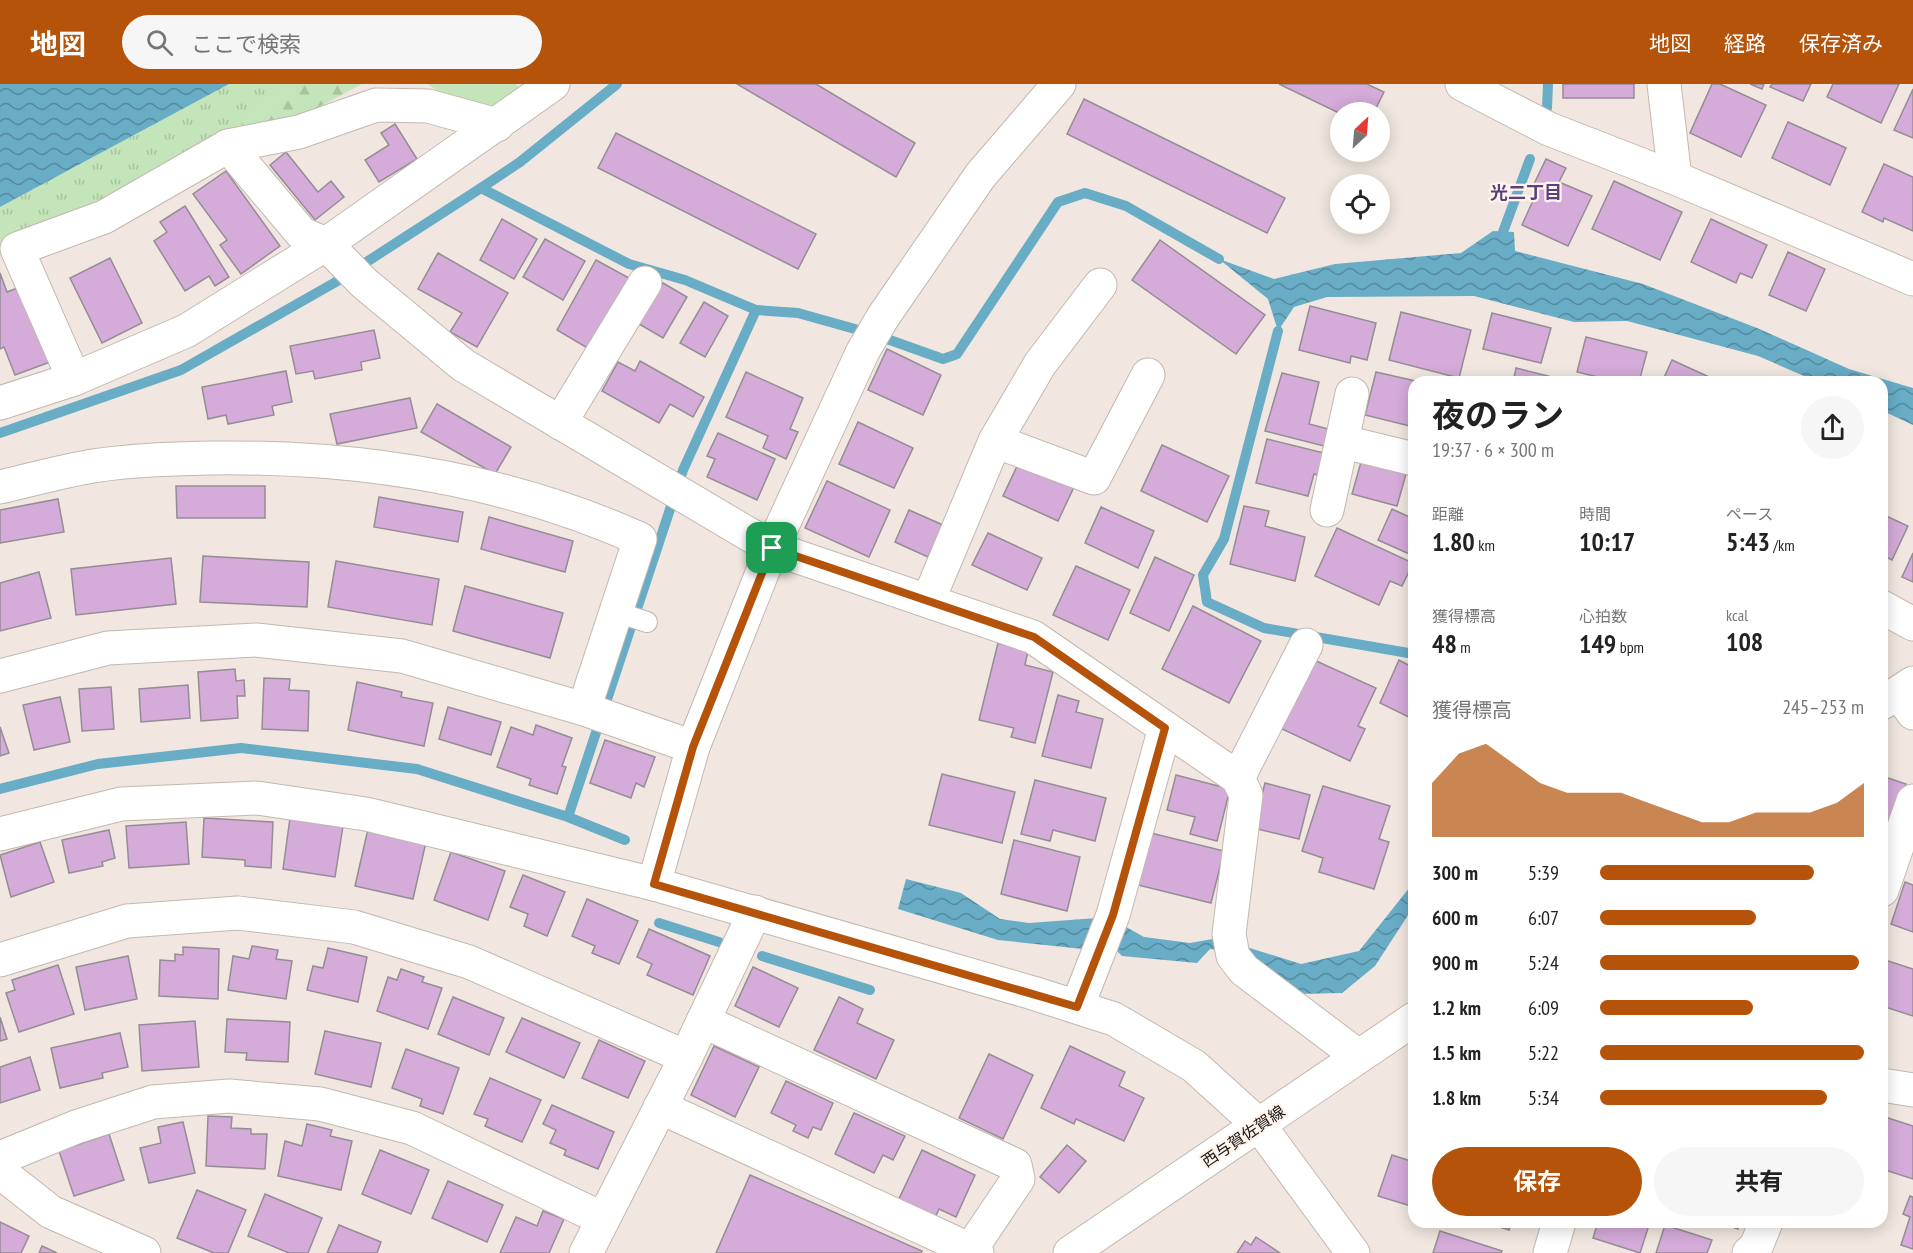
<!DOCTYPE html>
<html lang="ja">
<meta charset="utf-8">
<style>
body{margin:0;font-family:"PT Sans Narrow","Noto Sans JP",sans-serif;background:#f6f6f6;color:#222;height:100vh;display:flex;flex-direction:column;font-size:22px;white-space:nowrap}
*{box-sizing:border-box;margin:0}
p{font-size:20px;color:#767676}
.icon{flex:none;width:33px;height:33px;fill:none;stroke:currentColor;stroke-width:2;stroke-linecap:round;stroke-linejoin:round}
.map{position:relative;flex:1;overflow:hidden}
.panel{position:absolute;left:1408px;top:292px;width:480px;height:852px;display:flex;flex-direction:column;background:#fff;border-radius:18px;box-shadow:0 3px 15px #0003}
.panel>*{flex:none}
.needle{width:39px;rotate:26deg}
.buttons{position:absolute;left:1330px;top:18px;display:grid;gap:12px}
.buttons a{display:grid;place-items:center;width:60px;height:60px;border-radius:50%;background:#fff;box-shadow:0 3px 15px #0003;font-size:30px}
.pin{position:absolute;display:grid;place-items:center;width:51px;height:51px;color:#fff;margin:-26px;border-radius:12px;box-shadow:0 3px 9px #0006}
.round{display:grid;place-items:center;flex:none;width:63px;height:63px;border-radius:32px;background:#f6f6f6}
.summary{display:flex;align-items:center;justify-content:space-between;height:102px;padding:0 24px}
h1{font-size:33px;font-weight:700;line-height:45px}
.metrics{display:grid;grid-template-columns:repeat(3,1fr);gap:9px;height:102px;padding:6px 24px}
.metrics div{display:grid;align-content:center}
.metrics b{font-size:26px;font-weight:700}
.metrics small{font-size:16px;font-weight:400}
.metrics p{font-size:16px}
.chart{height:168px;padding:12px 24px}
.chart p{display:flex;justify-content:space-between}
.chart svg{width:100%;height:108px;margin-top:6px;fill:#b45309;opacity:.7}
.action{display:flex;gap:12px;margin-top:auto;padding:12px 24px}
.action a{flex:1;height:69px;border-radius:36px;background:#b45309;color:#fff;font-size:24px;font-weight:700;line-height:69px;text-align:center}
.action a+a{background:#f6f6f6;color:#222}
ul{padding:0 24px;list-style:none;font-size:20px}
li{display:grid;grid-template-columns:96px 72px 1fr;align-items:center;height:45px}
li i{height:15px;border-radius:8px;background:#b45309}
header{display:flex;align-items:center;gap:36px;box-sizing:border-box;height:84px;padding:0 30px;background:#b45309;color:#fff}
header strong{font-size:28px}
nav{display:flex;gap:33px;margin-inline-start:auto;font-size:21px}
.search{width:420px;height:54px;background:#f6f6f6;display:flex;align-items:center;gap:15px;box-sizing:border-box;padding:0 21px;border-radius:33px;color:#767676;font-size:22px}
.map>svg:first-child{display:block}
.grass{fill:url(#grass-tufts)}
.forest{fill:url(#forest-firs)}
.garden{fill:#c4e4b9}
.water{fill:url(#water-waves)}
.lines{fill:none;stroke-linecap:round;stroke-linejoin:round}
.stream{stroke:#68acc5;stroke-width:10}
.building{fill:#d4abd9;stroke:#948d95;stroke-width:1.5}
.lane-casing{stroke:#c2b8b1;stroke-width:22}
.street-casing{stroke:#c2b8b1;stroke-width:35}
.secondary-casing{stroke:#c2b8b1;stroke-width:35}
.primary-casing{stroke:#c2b8b1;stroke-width:35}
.lane{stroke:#fff;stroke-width:20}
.street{stroke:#fff;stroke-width:33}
.secondary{stroke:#fff;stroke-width:33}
.primary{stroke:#fff;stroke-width:33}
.route-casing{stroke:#fff;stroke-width:12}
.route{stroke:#b45309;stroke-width:8}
.labels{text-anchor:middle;stroke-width:4.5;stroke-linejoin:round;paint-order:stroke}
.street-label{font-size:16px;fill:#1a1614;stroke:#fff4ed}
.neighbourhood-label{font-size:18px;font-weight:bold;fill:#59407c;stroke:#fff4ed}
</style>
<header>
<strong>地図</strong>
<div class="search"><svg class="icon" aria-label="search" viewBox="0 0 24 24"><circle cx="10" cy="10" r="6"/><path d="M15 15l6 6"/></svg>ここで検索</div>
<nav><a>地図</a><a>経路</a><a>保存済み</a></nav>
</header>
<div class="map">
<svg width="1913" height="1169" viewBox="0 0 1913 1169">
<defs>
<pattern id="grass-tufts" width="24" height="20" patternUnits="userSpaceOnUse" patternTransform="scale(1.5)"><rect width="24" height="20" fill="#c4e4b9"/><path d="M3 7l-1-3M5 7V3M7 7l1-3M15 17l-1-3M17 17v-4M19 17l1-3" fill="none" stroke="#a8c39e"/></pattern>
<pattern id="forest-firs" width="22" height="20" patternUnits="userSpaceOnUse" patternTransform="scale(1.5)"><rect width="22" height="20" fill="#c4e4b9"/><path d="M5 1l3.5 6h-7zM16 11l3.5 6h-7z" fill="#a8c39e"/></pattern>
<pattern id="water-waves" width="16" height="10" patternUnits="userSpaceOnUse" patternTransform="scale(1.5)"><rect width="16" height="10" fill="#68acc5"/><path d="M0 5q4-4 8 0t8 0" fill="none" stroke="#558b9f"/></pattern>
</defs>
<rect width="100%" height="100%" fill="#f1e7e0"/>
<polygon class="grass" points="229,0 298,0 238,42 94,123 0,159 0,123"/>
<polygon class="forest" points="298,0 362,0 289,39 238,42"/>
<polygon class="garden" points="428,0 516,0 521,6 497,25 450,16"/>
<g class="water">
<polygon points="0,0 229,0 0,123"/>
<polygon points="1493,147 1514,148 1515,167 1643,200 1757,244 1849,285 1913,304 1913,341 1883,327 1882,298 1818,298 1758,272 1627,237 1574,238 1474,212 1327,213 1294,223 1278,247 1268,215 1219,175 1274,195 1335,180 1461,169"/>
<polygon points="906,795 961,809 1000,835 1029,839 1097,834 1119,839 1144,853 1190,859 1218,854 1301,880 1359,867 1414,798 1414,822 1375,882 1342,909 1296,910 1250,870 1210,865 1197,879 1122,872 1113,863 1083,865 998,856 898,825"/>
</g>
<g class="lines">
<g class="stream">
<polyline points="1547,24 1548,0"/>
<polyline points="481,104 629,180 685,196 756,226"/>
<polyline points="1503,148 1530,75"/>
<polyline points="1278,247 1224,455 1203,491 1207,518 1264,544 1414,570"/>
<polyline points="887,255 943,275 957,270 1058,118 1085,109 1126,122 1219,175"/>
<polyline points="0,349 181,286 334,199 481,104 520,78 617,0"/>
<polyline points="0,705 98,680 241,664 417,685 568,733 625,756"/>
<polyline points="568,733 683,386 756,226 798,229 855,245"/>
<polyline points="659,839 719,858"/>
<polyline points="762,872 870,906"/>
</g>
</g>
<g class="building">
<polygon points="737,0 816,0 915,59 896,93"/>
<polygon points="1279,0 1367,0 1384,8 1374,28 1341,30"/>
<rect x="1563" y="0" width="71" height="14"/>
<polygon points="1712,0 1720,0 1766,21 1741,73 1690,49"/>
<polygon points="1750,0 1764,0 1762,5"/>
<polygon points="1772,0 1811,0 1803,17 1770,3"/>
<polygon points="1833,0 1899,0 1881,39 1827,13"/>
<polygon points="1913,5 1913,54 1894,46"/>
<polygon points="1084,15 1285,114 1267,149 1067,50"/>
<polygon points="1788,38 1846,64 1830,101 1772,74"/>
<polygon points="395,40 417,75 379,98 365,76 389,61 381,49"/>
<polygon points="616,49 816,150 798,185 598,84"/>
<polygon points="286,68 318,108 331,97 344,113 315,136 270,81"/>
<polygon points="1546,75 1566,84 1559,98 1592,112 1568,162 1522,141 1539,103 1534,100"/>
<polygon points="1884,80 1913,93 1913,147 1884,134 1883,138 1862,128"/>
<polygon points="226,87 280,162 241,190 220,161 227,156 193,110"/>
<polygon points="1614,97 1682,128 1660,176 1592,145"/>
<polygon points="185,122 229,193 215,202 209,192 185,207 154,157 167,148 160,138"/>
<polygon points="502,135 537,155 514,195 480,176"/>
<polygon points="1711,135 1767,161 1752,194 1740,189 1736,199 1691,178"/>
<polygon points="545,155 585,177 563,216 523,193"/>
<polygon points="1160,156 1265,231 1236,270 1132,196"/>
<polygon points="1788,168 1825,185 1806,227 1769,211"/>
<polygon points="438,169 508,209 477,263 450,248 462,229 418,205"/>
<polygon points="110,174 142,239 102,259 70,194"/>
<polygon points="596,176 629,194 589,265 557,246"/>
<polygon points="0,189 7,208 20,203 50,278 15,291 4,263 0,265"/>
<polygon points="663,199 687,213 663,254 639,240"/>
<polygon points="704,218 728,232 705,273 680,259"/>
<polygon points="1310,222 1376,239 1367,276 1351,272 1350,279 1299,266"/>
<polygon points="1401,228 1471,246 1459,294 1389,276"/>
<polygon points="1492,229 1551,244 1541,279 1483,265"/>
<polygon points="374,246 380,274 361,278 362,286 315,295 313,287 296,290 290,262"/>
<polygon points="1586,253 1647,268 1639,298 1618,298 1577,288"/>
<polygon points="887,265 941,291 923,331 868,306"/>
<polygon points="1672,276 1720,298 1662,298"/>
<polygon points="640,277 704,313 693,333 670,320 659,339 602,307 618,278 635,287"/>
<polygon points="1516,284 1564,296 1564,298 1513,298"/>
<polygon points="286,287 292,318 272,322 274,331 228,340 226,331 208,335 202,303"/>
<polygon points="746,288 803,314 790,345 798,348 786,375 763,364 768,352 726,333"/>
<polygon points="1376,288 1420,298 1414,298 1414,343 1365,331"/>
<polygon points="1282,289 1319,298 1309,340 1336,347 1332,364 1265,347"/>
<polygon points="410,314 417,344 337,360 330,330"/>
<polygon points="437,320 511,363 495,390 421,348"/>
<polygon points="858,338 913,364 894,404 839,380"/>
<polygon points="718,349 775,375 757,416 707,393 715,375 707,372"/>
<polygon points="1267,355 1328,370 1323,392 1314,390 1308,412 1256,399"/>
<polygon points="1162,361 1229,392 1207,438 1141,407"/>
<polygon points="1019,378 1074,403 1058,437 1003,412"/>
<polygon points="1361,378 1406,390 1397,422 1352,410"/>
<polygon points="827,397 890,426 869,473 805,444"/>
<polygon points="176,402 265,402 265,434 177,434"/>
<polygon points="379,413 463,428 458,458 374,443"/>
<polygon points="58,415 64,448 0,459 0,426"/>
<polygon points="1244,422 1269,427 1265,442 1305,453 1295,497 1230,480"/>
<polygon points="1101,423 1154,447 1138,484 1085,459"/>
<polygon points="1392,425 1414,435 1414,472 1378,456"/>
<polygon points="909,426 943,441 928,473 895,458"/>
<polygon points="1882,430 1908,442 1892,476 1882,471"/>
<polygon points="489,433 573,457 565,488 481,465"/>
<polygon points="1337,444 1413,479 1402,502 1390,497 1379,521 1315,492"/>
<polygon points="988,449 1042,474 1027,506 972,481"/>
<polygon points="1913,469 1913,498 1902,493"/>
<polygon points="203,472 309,478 307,523 200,518"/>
<polygon points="1155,473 1194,491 1169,547 1130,529"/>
<polygon points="171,474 176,520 76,531 71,485"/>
<polygon points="336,477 439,495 432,541 328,523"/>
<polygon points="1076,482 1130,506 1108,556 1053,531"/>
<polygon points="39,488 51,534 0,547 0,499"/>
<polygon points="465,502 563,529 550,574 453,547"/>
<polygon points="1193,522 1261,557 1229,619 1162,585"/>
<polygon points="998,559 1028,567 1025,581 1053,588 1035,659 1011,653 1014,644 979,636"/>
<polygon points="1314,576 1376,604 1358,642 1365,645 1350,677 1282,645"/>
<polygon points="1399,576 1414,584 1414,642 1410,640 1413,635 1380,619"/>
<polygon points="235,585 236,597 244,596 245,612 237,612 238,634 201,637 198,588"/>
<polygon points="264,594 290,595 289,606 309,607 308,647 262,645"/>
<polygon points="357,598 402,608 401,613 433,619 424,662 348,646"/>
<polygon points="188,601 190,634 141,638 139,605"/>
<polygon points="111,603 114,645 82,647 79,605"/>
<polygon points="1058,611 1079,617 1076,628 1103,635 1091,684 1042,672"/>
<polygon points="60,613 70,658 34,666 23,621"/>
<polygon points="448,623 501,638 491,671 439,655"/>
<polygon points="536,641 572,654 562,682 566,683 557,710 529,701 531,695 497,683 511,643 533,651"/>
<polygon points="0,643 9,669 0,672"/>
<polygon points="605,656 655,673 644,703 636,699 631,714 590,699"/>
<polygon points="942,690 1015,708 1002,759 929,741"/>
<polygon points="1176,691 1230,705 1217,757 1190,750 1195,733 1167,726"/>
<polygon points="1882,692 1906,700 1891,746 1882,744"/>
<polygon points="1035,696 1106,714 1095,757 1053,746 1050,757 1021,750"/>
<polygon points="1265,699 1310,711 1299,755 1253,744"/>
<polygon points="1323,702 1390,722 1379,755 1389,758 1374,805 1319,788 1323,774 1302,767"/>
<polygon points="204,734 273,738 271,784 245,782 245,776 202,773"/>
<polygon points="290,734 343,742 335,793 283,785"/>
<polygon points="186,738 189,780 129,784 126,742"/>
<polygon points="368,745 426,758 413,815 355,802"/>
<polygon points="109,746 115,774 102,778 103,782 69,789 62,756"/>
<polygon points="1151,749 1224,767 1211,819 1138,801"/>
<polygon points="1014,756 1080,773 1067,827 1001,810"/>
<polygon points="40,758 54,798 11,813 0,771"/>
<polygon points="451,768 505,787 488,836 434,816"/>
<polygon points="523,791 565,808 547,852 524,842 528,830 510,823"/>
<polygon points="1905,798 1913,801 1913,848 1891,840"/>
<polygon points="587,815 638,837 619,880 592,869 595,862 572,852"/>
<polygon points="649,845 710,872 693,911 647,891 652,880 637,873"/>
<polygon points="252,862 278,866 276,875 292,877 286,915 228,906 233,872 249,875"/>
<polygon points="183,863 219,865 218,915 159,912 160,876 175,877 175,870 183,871"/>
<polygon points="328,864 367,873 358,918 307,906 313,882 323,884"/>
<polygon points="128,872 137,915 85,926 76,883"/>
<polygon points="1882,875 1913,885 1913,932 1882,922"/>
<polygon points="58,881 74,930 19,948 6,909 15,906 12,896"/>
<polygon points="753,883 798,904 779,943 735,922"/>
<polygon points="401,885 424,893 422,898 442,904 428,945 377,927 388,893 397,896"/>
<polygon points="453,913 504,934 489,971 438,950"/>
<polygon points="839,913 863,925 857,939 894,956 876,995 814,966"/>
<polygon points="0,933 7,955 0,957"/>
<polygon points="522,934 580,959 564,994 506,968"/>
<polygon points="227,935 290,938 288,978 246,976 247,969 225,968"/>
<polygon points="195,937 199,983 142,987 139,941"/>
<polygon points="325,947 381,959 371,1003 315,990"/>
<polygon points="120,949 128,983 102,989 103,994 60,1004 51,964"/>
<polygon points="599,956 645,977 628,1014 582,994"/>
<polygon points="714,962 759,983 735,1033 691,1011"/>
<polygon points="1070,962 1125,988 1119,1002 1144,1014 1124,1057 1076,1035 1074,1040 1041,1024"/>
<polygon points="406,965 459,984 443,1030 420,1022 422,1015 392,1004"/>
<polygon points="989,970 1033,991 1003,1055 959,1034"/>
<polygon points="30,973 40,1006 0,1019 0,983"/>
<polygon points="490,994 541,1016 522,1058 485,1042 488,1035 474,1030"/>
<polygon points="786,997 833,1019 821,1046 813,1043 808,1054 793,1047 796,1041 771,1029"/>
<polygon points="552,1021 614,1048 598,1085 564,1071 566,1066 550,1059 556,1046 543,1040"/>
<polygon points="854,1029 905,1052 893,1076 883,1071 874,1089 835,1070"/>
<polygon points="208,1032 232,1033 231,1044 251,1045 251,1050 267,1050 265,1085 206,1082"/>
<polygon points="1882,1032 1913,1042 1913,1095 1882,1085"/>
<polygon points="183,1038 195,1089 149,1099 140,1064 161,1059 158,1043"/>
<polygon points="307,1040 332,1046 330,1052 352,1057 341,1106 278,1092 285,1057 302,1062"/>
<polygon points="109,1050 124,1096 74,1112 59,1067"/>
<polygon points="1067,1061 1086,1077 1059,1109 1040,1093"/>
<polygon points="380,1066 429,1086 411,1130 362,1110"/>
<polygon points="922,1066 975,1091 956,1133 939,1125 935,1134 898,1117"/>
<polygon points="1392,1071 1414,1078 1414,1123 1378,1112"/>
<polygon points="750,1091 922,1167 921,1169 716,1169"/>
<polygon points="448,1097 503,1121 487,1158 432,1134"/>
<polygon points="197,1106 246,1126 228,1169 214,1169 177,1154"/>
<polygon points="265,1110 322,1134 308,1169 289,1169 248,1152"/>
<polygon points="1910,1112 1913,1113 1913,1165 1901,1161 1910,1133 1903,1130"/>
<polygon points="543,1127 564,1135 549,1169 500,1169 516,1133 537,1142"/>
<polygon points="0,1138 29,1152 21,1169 0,1169"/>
<polygon points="1485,1138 1512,1138 1509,1146"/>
<polygon points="1598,1138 1650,1138 1640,1169 1593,1154"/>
<polygon points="1718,1138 1740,1138 1738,1145"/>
<polygon points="339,1141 381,1158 377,1169 327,1169"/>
<polygon points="1665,1141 1712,1156 1707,1169 1656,1169"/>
<polygon points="1440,1147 1502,1167 1501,1169 1433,1169"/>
<polygon points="1256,1153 1280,1169 1237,1169 1245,1157 1251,1161"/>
<polygon points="42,1162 57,1169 39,1169"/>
</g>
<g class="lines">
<g class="lane-casing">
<polyline id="lane" points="616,528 647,538"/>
</g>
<g class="street-casing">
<g id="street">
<polyline points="1462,0 1549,45 1675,94 1913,195"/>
<polyline points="1664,0 1675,94"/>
<polyline points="228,62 302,150 326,160 364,199 463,281 772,464 1033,553 1238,694 1246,711 1229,850 1233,872 1244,886 1358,972"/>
<polyline points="74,295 17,165 104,133 228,62 299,48 376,21 428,22 497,41"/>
<polyline points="0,319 74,295 186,247 326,160 553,0"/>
<polyline points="560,339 645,199"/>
<polyline points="995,357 1040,280 1100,201"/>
<polyline points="1344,358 1414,375"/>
<path d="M0,403C31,396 62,387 93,382C132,376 172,375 211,374C357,372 506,395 640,455L584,625"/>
<polyline points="1327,426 1352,310"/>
<polyline points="928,517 995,357 1094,394 1148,291"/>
<polyline points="1882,523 1913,540"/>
<polyline points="0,592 108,564 256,556 402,572 584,625 693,663"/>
<polyline points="1899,609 1913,629"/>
<polyline points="1238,694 1306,561"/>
<polyline points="0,750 121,720 257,714 366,730 654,800 693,663 772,464 863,267 883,233 980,92 1059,0"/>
<polyline points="1882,806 1913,717"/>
<polyline points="0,876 127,837 238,829 354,843 469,878 686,973"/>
<polyline points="1077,923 1113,831 1165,644"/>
<polyline points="703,937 1015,1081 1018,1095 971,1165"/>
<polyline points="1882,1001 1913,1006"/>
<polyline points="660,1023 977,1169"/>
<polyline points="0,1074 76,1043 153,1018 229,1012 320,1020 412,1044 603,1135"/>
<polyline points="0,1088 51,1128 144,1169"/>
<polyline points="586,1169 686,973 755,828"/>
<polyline points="1550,1169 1559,1138"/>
<polyline points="1749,1169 1756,1163 1766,1138"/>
</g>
</g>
<g class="secondary-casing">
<polyline id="secondary" points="654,800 1033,909 1114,935 1194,982 1259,1041 1353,1169"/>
</g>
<g class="primary-casing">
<g id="primary">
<polyline points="1882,619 1913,599"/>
<polyline points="1070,1169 1414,935"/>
</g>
</g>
<use href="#lane" class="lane"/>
<use href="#street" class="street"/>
<use href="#secondary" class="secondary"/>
<use href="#primary" class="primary"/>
</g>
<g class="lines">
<g class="route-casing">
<polygon id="route" points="772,464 1034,553 1165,644 1113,831 1077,923 654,800 693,663"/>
</g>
<use href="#route" class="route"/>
</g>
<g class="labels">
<g class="street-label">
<text transform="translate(1243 1052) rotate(-34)" y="6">西与賀佐賀線</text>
</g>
<g class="neighbourhood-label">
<text x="1526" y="115">光二丁目</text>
</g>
</g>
</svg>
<div class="buttons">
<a><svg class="needle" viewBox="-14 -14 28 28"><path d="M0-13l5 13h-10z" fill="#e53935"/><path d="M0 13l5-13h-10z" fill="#767676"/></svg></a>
<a><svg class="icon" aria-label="locate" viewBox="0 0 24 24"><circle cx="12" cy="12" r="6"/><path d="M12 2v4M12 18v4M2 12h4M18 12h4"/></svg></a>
</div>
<div class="pin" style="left:772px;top:464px;background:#1e9e55"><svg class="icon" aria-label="arrive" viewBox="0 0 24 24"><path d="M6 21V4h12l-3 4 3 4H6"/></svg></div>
<section class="panel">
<div class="summary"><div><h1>夜のラン</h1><p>19:37 · 6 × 300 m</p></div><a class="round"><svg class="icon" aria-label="share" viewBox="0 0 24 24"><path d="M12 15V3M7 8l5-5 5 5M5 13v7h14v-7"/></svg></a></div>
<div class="metrics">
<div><p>距離</p><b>1.80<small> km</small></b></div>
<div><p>時間</p><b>10:17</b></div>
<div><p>ペース</p><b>5:43<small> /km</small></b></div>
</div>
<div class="metrics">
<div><p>獲得標高</p><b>48<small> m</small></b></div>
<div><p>心拍数</p><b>149<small> bpm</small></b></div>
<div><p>kcal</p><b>108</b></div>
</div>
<div class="chart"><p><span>獲得標高</span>245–253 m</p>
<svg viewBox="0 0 160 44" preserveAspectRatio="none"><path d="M0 44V22L10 10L20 6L30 14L40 22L50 26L60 26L70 26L80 30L90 34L100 38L110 38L120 34L130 34L140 34L150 30L160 22V44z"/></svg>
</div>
<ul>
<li><b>300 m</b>5:39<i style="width:81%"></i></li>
<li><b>600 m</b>6:07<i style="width:59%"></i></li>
<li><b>900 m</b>5:24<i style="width:98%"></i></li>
<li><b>1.2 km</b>6:09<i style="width:58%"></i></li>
<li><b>1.5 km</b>5:22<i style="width:100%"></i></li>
<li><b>1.8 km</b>5:34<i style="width:86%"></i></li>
</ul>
<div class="action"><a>保存</a><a>共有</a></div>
</section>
</div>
